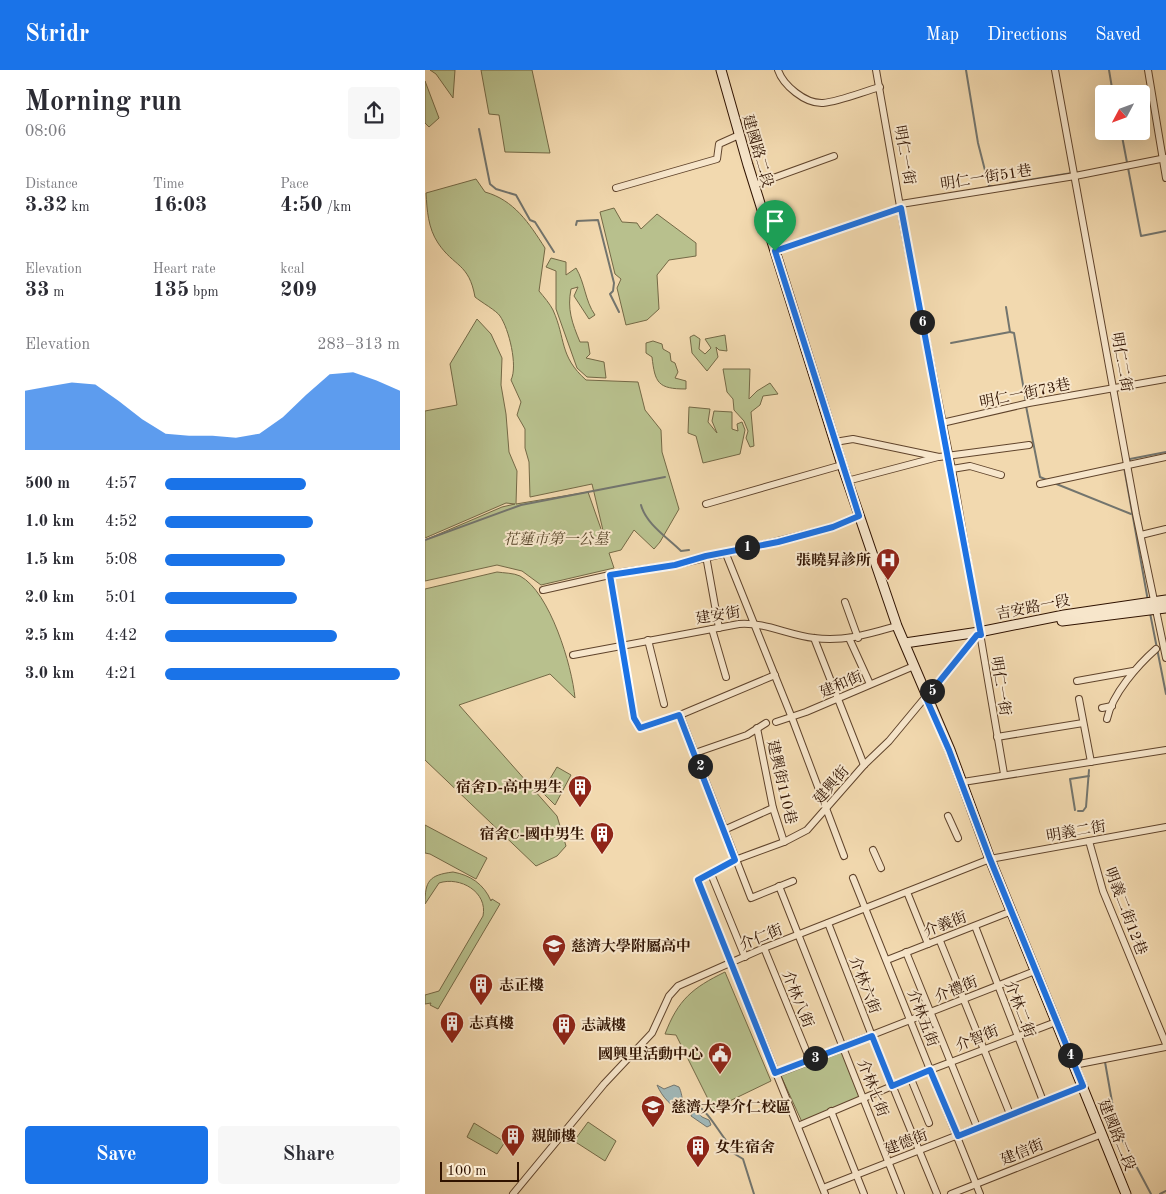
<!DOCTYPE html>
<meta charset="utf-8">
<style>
body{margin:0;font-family:"Old Standard TT","Noto Serif TC",serif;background:#f7f7f7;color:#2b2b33;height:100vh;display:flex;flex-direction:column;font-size:19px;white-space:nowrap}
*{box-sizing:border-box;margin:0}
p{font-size:16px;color:#7c7c81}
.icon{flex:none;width:28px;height:28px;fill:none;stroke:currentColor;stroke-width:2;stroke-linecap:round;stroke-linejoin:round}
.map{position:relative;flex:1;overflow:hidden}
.details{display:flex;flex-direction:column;background:#fff;width:425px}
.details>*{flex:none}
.needle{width:32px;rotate:229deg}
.controls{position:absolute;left:670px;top:15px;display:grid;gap:10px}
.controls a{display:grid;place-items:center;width:55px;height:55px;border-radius:5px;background:#fff;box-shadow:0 5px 20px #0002;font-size:25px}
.scale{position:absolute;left:15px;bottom:12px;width:79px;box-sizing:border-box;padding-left:5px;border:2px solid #2f1200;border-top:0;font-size:14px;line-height:18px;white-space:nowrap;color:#2f1200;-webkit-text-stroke:4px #f7e6cb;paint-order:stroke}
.pin{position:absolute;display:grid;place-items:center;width:42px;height:42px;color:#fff;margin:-51px -21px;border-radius:50% 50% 50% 0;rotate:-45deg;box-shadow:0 0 5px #0007}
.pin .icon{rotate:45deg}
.km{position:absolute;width:25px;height:25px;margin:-12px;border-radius:50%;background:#222;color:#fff;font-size:14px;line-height:25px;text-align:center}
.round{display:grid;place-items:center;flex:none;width:52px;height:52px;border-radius:5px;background:#f7f7f7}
.summary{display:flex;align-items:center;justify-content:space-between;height:85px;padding:0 25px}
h1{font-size:28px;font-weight:800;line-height:38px}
.figures{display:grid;grid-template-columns:repeat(3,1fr);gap:8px;height:85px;padding:5px 25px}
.figures div{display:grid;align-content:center}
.figures b{font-size:21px;font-weight:800}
.figures small{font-size:14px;font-weight:400}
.figures p{font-size:14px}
.chart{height:140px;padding:10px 25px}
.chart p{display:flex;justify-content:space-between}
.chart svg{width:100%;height:90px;margin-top:5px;fill:#1a73e8;opacity:.7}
.cta{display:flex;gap:10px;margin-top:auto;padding:10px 25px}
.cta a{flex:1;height:58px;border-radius:5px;background:#1a73e8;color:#fff;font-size:20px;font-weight:800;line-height:58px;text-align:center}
.cta a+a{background:#f7f7f7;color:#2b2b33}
ul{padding:0 25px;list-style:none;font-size:16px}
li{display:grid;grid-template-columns:80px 60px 1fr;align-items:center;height:38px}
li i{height:12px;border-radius:6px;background:#1a73e8}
header{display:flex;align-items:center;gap:30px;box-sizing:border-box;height:70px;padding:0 25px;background:#1a73e8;color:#fff}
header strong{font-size:24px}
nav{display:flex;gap:28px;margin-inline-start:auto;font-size:18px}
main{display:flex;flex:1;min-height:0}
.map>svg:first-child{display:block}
.green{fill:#b8c08d;stroke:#746946}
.water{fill:#a0b7b7;stroke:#73756e}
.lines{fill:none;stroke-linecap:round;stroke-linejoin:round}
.stream{stroke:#73756e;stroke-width:2}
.street-casing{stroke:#60442c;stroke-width:8}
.secondary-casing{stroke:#2f1200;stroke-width:11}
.street{stroke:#f7e6cb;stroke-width:6}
.secondary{stroke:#f7e6cb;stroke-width:9}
.route-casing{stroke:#fff;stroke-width:10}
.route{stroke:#1a73e8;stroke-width:6}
.labels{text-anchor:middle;stroke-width:4;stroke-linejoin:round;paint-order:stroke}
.street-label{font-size:15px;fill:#2f1200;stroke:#f7e6cb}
.park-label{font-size:15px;font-style:italic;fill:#58462a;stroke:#f7e6cb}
.poi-label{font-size:15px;font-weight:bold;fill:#2f1200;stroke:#f7e6cb;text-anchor:start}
</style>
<header>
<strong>Stridr</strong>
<nav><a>Map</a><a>Directions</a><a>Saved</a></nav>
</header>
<main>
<section class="details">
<div class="summary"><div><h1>Morning run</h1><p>08:06</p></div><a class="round"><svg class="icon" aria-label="share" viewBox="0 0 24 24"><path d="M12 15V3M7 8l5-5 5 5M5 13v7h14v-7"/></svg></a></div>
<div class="figures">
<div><p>Distance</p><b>3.32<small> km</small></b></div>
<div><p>Time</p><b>16:03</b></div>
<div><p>Pace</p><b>4:50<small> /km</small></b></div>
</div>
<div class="figures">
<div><p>Elevation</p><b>33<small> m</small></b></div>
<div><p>Heart rate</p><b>135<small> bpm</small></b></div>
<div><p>kcal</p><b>209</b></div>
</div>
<div class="chart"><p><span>Elevation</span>283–313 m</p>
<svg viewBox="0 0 160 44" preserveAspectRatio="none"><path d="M0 44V15L10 13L20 11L30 12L40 20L50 29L60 36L70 37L80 37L90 38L100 36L110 28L120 17L130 7L140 6L150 10L160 15V44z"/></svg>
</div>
<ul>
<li><b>500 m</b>4:57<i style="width:60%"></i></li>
<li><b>1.0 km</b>4:52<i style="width:63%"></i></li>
<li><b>1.5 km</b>5:08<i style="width:51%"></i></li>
<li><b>2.0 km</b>5:01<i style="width:56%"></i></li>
<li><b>2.5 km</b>4:42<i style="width:73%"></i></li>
<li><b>3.0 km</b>4:21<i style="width:100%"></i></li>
</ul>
<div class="cta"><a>Save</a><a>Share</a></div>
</section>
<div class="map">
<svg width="741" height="1124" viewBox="0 0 741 1124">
<rect width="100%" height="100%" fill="#f2d9af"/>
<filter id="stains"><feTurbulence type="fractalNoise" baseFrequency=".004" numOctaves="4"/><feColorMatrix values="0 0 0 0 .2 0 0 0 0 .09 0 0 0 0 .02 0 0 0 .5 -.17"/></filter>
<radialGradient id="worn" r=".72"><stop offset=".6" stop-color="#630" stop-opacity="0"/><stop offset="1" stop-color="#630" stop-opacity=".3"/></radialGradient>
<g class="green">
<polygon points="5,0 30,0 28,28 11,4"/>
<polygon points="56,0 107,0 125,83 80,82 74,45 64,44"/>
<polygon points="0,11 14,48 4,57 0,53"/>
<path d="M51,109L60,122C89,130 104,153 120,178L114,221C119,227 125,234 128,240C141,269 134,286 161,310L213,312L220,340L236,360L237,382L254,439L235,472L229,479L209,460L196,480L184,483L189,498L116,515L97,501L72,495L0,511V470L77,437L90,434L81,433L0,468V341L32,335L25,294L52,249L66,264L77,288L76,315L81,344L84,382L92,401L91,434L163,422L181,473L167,414L105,427L104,392L100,378V359L92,345L96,332L86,310C93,296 84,259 75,246C72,241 56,232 50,227C44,193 29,197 13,173C3,158 2,140 1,123Z"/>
<polygon points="189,138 197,152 212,153 216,159 232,144 271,173 271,186 244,190 232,205 234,239 222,250 201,255 192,218 196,209 190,204 175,142"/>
<path d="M126,188L141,192V205L151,198C160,213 160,231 170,245L164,249L149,226L153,217L146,219C142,239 147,253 155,272H163L165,284L161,288L179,292L181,308L162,307L152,298L131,239V201L121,197Z"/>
<polygon points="269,265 275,269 274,279 280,284 286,278 280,269 300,265 302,281 294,280 291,277 293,287 282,301 267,283 265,267"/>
<path d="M228,271L237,274L238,279L245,283L246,291L250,293L253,302L250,308L261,311V319C233,319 230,313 227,287L221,283V273Z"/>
<polygon points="298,299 325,299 324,329 332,321 345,313 353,324 338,326 335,335 326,342 329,376 325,377 321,368 323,361 319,351 309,340 308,329 302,322"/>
<polygon points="264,337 285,339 283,352 292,363 287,351 289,341 307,342 307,359 313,361 312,354 317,352 320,360 315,384 278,393 271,366 263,363"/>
<path d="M72,502C79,503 89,503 95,506C125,522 147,596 150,628L125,604L34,635L132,746L141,776L132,786L111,796L0,690V519Z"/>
<polygon points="132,697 146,705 130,735 117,722"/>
<polygon points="0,755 62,788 51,809 5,784 0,783"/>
<path d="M28,802C45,805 59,814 66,831L67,829L75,834L13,939L5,935L6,933L0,934V925L14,921L58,846C63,822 35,806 14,813L0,834C0,811 4,805 28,802Z"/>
<path d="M300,902L346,1011L288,1039L251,965L240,964C253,930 267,918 300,902Z"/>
<polygon points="418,982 436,1027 377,1052 356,1006"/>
<polygon points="163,1052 191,1071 180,1091 149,1071"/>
<polygon points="49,1053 80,1072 72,1084 42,1067"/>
</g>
<path class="water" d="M232,1015L239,1019L249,1015L254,1017C259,1027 254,1033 268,1036L277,1047L284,1050L286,1055L282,1057L266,1046L268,1041L265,1038L261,1043C247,1038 237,1027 232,1015Z"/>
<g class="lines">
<g class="stream">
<polyline points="541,0 553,73 564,116 568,116"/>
<polyline points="684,0 688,24"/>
<polyline points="54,59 65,114 71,119 91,125 105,150 110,152 129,182"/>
<polyline points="696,61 716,166 741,161"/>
<polyline points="585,113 647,103"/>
<polyline points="151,155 152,151 173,150 189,213 188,221 185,224 194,242"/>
<polyline points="581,237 585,262 589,263 601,332"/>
<polyline points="526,273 585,262"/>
<polyline points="601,336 615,407 622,410"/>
<polyline points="705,393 705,389 741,382"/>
<polyline points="699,397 723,531"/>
<polyline points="629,413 706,444"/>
<path d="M216,435C221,454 243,468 256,481L264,480"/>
<polyline points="0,470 96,435 240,407"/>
<polyline points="725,543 741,624"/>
<polyline points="650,740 645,709 664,706"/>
<polyline points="653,741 658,741 661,737 664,700"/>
<polyline points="680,992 692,1060 726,1124"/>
<path d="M268,1036L270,1033C285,1044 291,1058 303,1073L300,1078L318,1089L329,1124"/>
<polyline points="735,1124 741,1121"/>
</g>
<g class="street-casing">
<g id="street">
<path d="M353,0C358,15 380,34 398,33C416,31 437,22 455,17"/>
<polyline points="451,0 479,159 527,399 579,704"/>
<polyline points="630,0 711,444 741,588"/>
<polyline points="723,0 741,108"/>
<polyline points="329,115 409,86"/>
<polyline points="191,118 292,89 294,74 314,65"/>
<polyline points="476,134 650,106 741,88"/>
<polyline points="351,181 476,138"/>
<polyline points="517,353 604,333 741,309"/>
<polyline points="410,372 428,369 514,387 604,375"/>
<polyline points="527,399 545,396 576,405"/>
<polyline points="422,411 513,387"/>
<polyline points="615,414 741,387"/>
<polyline points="281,434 417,395"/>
<polyline points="716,465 741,459"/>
<polyline points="301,484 367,648 419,786"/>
<polyline points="281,486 294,558"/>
<polyline points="185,505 209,648 215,658 255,645 350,605"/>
<polyline points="118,520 198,502 250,495 353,471 408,457 434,446"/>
<polyline points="420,532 433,568"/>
<polyline points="287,559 301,607"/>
<polyline points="389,568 439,695"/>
<polyline points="424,568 445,614"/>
<polyline points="223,570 239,634"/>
<path d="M148,585L314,554C340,552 363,565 389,568C419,572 444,564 472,556"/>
<polyline points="652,611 708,601"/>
<polyline points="654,629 666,692"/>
<polyline points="677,638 687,636"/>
<polyline points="255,645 326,828 368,811"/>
<path d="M682,649C687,624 713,595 731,579"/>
<polyline points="351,652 381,642 489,596"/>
<polyline points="332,658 348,738 359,772"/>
<polyline points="572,667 658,653"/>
<polyline points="270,683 322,665 341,653"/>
<polyline points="538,712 741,680"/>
<polyline points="523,746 533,768"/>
<polyline points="299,760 348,738"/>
<polyline points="664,771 678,821 741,974"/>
<polyline points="448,780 456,798"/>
<polyline points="286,804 320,887"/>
<polyline points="428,808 555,1124"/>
<polyline points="354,816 476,1124"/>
<polyline points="482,822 503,874"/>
<polyline points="403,853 447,966 512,1124"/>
<polyline points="550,856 618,1031"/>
<polyline points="515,871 585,1044"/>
<polyline points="339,878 385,990"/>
<polyline points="481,882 552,1057"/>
<polyline points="462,890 587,841"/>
<polyline points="649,995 741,977"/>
<polyline points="350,1003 610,901"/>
<polyline points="486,1009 504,1053"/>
<polyline points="406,1041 439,1124"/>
<polyline points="373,1056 505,1000 631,952"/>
<polyline points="398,1118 658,1016"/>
<polyline points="88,1124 179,1014 227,963 244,926 253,916 339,878 565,789 741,757"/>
<polyline points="400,1124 273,810 310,790 359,772 382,760 439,695 464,671 552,565"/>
<polyline points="526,1124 677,1064"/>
</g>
</g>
<g class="secondary-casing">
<g id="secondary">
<polyline points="296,0 323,95 417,395 472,556 525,680 565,789 701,1124"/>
<polyline points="637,551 741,538"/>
<polyline points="480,573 554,562 639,545 741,530"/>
</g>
</g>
<use href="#street" class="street"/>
<use href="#secondary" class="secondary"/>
</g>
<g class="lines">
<g class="route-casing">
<polygon id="route" points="476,138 556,565 552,565 501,628 524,680 565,789 658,1016 533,1066 505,1000 467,1016 447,966 350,1003 273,810 310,790 254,645 215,658 209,648 185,505 250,495 281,486 353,472 408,457 434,446 350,181"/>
</g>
<use href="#route" class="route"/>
</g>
<defs>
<g id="hospital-pin" transform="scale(1.25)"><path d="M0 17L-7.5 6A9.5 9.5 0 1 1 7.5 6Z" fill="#8f2418" stroke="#f7e6cb"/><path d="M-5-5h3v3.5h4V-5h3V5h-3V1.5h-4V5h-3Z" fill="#fff"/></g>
<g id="building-pin" transform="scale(1.25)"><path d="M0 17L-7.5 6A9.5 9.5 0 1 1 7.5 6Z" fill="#8f2418" stroke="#f7e6cb"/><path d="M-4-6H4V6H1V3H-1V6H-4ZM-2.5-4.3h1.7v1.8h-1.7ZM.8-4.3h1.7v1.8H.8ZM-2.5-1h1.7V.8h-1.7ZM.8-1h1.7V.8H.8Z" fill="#fff"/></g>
<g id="school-pin" transform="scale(1.25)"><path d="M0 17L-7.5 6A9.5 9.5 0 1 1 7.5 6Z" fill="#8f2418" stroke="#f7e6cb"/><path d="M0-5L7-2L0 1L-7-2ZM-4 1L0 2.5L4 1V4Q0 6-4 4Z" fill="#fff"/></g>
<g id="civic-pin" transform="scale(1.25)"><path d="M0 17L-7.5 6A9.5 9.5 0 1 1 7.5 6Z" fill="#8f2418" stroke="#f7e6cb"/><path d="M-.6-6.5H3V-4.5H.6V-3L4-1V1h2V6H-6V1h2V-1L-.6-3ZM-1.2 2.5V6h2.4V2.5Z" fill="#fff"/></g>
<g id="university-pin" transform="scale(1.25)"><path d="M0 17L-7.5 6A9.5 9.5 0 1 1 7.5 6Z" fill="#8f2418" stroke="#f7e6cb"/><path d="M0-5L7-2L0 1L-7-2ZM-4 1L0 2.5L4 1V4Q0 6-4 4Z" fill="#fff"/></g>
</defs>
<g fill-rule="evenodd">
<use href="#hospital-pin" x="463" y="490"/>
<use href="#building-pin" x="155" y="717"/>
<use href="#building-pin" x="177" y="764"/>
<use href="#school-pin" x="129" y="876"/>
<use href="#building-pin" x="56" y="915"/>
<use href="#building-pin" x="27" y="953"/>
<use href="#building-pin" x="139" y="955"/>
<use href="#civic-pin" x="295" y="984"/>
<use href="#university-pin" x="228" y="1037"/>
<use href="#building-pin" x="88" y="1066"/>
<use href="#building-pin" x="273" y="1077"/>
</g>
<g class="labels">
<g class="street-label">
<text transform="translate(333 81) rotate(74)" y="5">建國路二段</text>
<text transform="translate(480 85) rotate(80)" y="5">明仁一街</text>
<text transform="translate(561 107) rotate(-9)" y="5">明仁一街51巷</text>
<text transform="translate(697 292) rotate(80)" y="5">明仁二街</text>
<text transform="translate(600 323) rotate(-12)" y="5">明仁一街73巷</text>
<text transform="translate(608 537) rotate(-11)" y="5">吉安路一段</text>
<text transform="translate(293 545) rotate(-9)" y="5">建安街</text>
<text transform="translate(416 614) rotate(-23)" y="5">建和街</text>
<text transform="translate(576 616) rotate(81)" y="5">明仁一街</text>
<text transform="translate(357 712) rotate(77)" y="5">建興街110巷</text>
<text transform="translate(406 715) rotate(-49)" y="5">建興街</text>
<text transform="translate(651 761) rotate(-10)" y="5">明義二街</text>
<text transform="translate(701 841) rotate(69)" y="5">明義二街12巷</text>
<text transform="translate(520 854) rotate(-21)" y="5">介義街</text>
<text transform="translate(336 867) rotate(-22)" y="5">介仁街</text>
<text transform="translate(440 915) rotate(69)" y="5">介林六街</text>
<text transform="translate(531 919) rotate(-22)" y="5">介禮街</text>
<text transform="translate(373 929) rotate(68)" y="5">介林八街</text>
<text transform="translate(595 939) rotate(69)" y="5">介林二街</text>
<text transform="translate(498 948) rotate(69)" y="5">介林五街</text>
<text transform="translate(552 968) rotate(-22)" y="5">介智街</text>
<text transform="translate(448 1018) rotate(69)" y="5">介林七街</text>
<text transform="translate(692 1065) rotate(68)" y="5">建國路二段</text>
<text transform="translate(481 1072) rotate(-21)" y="5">建德街</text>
<text transform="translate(597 1082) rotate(-22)" y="5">建信街</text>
</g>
<g class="park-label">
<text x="131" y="474">花蓮市第一公墓</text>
</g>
<g class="poi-label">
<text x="446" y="495" text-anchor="end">張曉昇診所</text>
<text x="138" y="722" text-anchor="end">宿舍D-高中男生</text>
<text x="160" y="769" text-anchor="end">宿舍C-國中男生</text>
<text x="146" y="881">慈濟大學附屬高中</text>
<text x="74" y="920">志正樓</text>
<text x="44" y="958">志真樓</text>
<text x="156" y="960">志誠樓</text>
<text x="278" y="989" text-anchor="end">國興里活動中心</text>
<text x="246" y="1042">慈濟大學介仁校區</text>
<text x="106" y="1071">親師樓</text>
<text x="290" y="1082">女生宿舍</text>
</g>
</g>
<rect width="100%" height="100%" filter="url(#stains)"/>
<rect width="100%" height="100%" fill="url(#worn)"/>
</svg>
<div class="controls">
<a><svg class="needle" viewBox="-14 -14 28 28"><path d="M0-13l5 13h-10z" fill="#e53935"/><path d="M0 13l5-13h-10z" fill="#7c7c81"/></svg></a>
</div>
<div class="scale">100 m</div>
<div class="pin" style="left:350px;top:181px;background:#1e9e55"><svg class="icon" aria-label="arrive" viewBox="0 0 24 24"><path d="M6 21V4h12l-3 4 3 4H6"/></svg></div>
<b class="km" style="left:322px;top:477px">1</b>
<b class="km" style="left:275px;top:696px">2</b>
<b class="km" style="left:390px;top:988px">3</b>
<b class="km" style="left:645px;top:985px">4</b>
<b class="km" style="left:507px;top:621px">5</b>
<b class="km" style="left:497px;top:252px">6</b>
</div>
</main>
